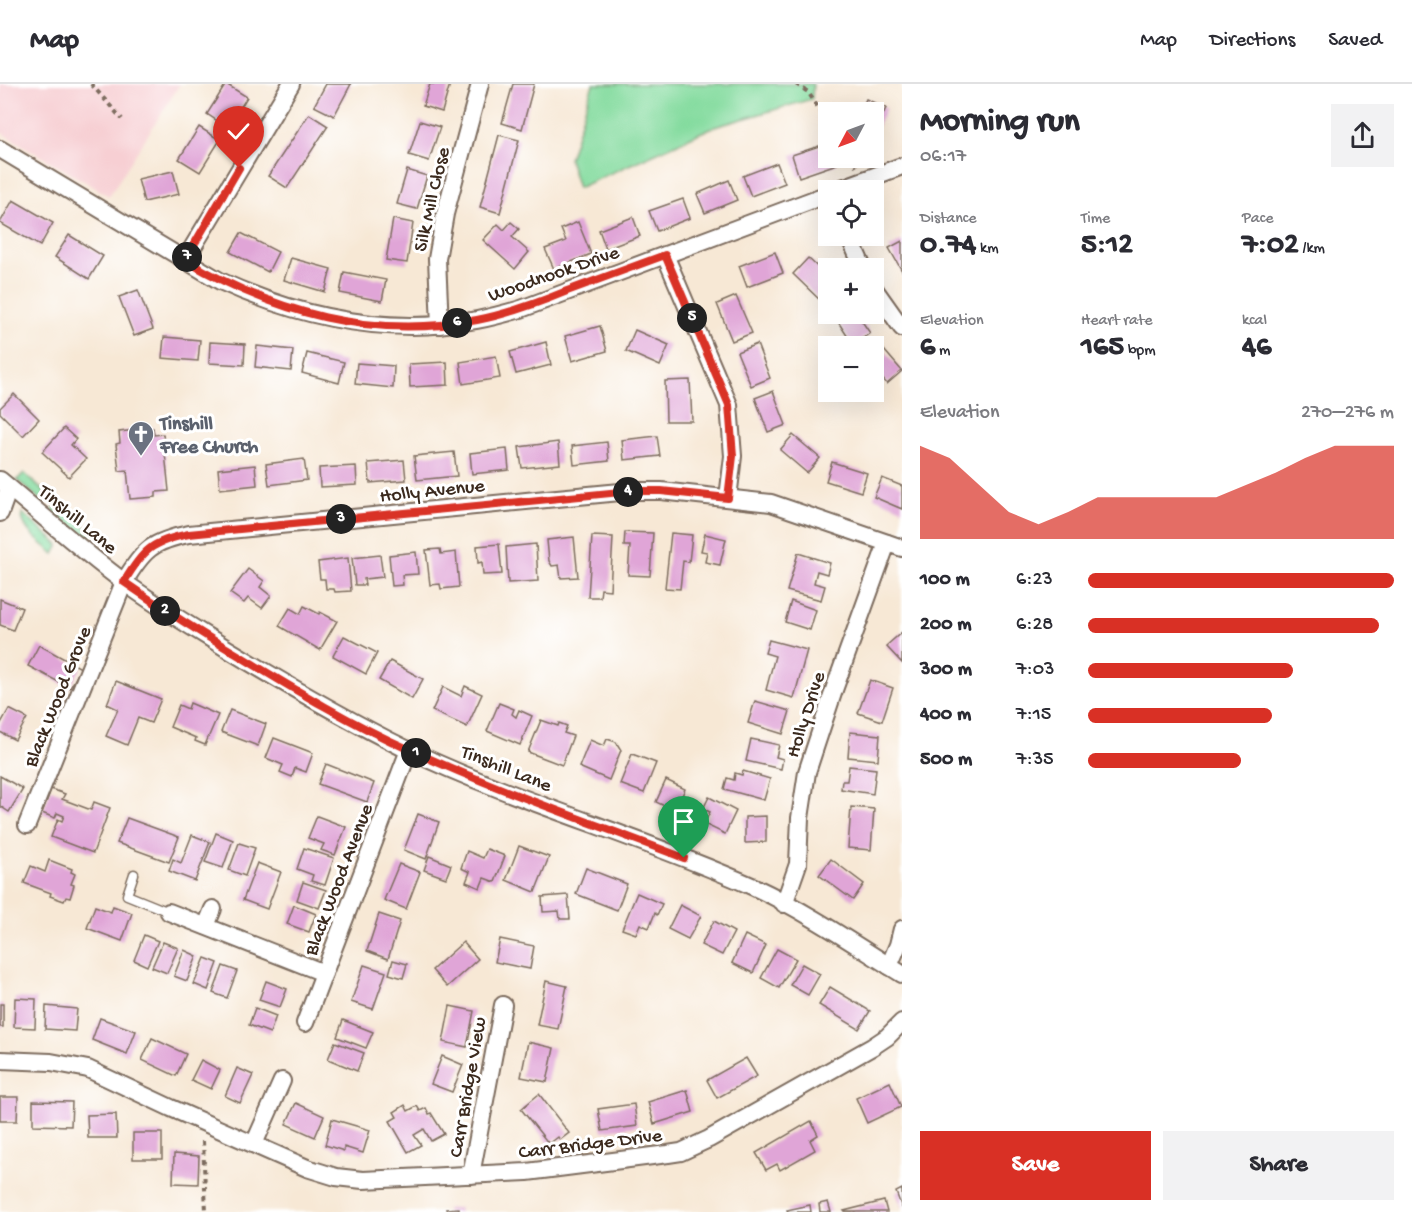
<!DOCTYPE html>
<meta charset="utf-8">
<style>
body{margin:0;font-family:"Gochi Hand",sans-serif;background:#f2f2f3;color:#2b2b33;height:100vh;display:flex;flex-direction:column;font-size:22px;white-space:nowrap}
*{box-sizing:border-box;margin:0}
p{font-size:20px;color:#7c7c81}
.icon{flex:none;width:33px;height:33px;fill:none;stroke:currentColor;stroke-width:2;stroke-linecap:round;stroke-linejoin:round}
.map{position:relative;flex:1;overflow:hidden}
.details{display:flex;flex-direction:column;background:#fff;width:510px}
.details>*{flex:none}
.needle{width:39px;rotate:229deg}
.controls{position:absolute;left:818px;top:18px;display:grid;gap:12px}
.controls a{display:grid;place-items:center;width:66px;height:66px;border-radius:0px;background:#fff;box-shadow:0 6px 24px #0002;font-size:30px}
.pin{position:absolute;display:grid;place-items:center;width:51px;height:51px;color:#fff;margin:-62px -26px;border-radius:50% 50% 50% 0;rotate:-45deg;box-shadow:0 0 6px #0007}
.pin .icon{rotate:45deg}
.km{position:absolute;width:30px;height:30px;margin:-15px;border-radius:50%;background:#222;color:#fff;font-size:16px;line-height:30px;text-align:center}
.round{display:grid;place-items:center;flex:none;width:63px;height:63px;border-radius:0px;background:#f2f2f3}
.overview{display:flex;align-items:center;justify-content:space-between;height:102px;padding:0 18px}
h1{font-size:33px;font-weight:700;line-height:45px}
.figures{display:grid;grid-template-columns:repeat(3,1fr);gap:9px;height:102px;padding:6px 18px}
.figures div{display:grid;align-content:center}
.figures b{font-size:30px;font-weight:700}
.figures small{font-size:16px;font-weight:400}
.figures p{font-size:16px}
.chart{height:168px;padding:12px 18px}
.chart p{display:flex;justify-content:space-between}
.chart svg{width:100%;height:108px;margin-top:6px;fill:#d93025;opacity:.7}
.cta{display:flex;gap:12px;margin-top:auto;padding:12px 18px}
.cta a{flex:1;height:69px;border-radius:0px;background:#d93025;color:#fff;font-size:24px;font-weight:700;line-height:69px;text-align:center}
.cta a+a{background:#f2f2f3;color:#2b2b33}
ul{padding:0 18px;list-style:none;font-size:20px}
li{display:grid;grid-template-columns:96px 72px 1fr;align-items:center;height:45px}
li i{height:15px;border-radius:8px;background:#d93025}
header{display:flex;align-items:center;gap:36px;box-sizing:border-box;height:84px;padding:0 30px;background:#fff;border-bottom:2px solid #e1e1e2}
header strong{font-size:28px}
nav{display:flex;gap:33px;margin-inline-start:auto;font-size:21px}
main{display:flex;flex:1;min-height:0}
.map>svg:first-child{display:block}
.built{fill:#f7cfd3}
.green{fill:#84db9f;stroke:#60825e;stroke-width:1.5}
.building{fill:#e0a5d7}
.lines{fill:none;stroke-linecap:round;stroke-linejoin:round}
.lane-casing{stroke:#7d6c5e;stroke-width:11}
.street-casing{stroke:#7d6c5e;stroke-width:20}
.path{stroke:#7d6c5e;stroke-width:4;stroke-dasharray:4.5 4.5;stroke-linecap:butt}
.lane{stroke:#fff;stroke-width:8}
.street{stroke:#fff;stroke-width:16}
.route-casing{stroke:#fff;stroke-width:12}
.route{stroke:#d93025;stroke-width:8}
.labels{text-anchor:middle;stroke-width:6;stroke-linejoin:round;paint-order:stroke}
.street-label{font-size:20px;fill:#3b2a1e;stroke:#fff}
.worship-label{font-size:20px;font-weight:bold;fill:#5b616d;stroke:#fff;text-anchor:start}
</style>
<header>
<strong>Map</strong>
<nav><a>Map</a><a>Directions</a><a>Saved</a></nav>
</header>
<main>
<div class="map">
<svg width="902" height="1128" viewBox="0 0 902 1128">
<rect width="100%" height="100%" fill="#fff"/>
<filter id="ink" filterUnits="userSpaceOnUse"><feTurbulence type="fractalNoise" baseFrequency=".0167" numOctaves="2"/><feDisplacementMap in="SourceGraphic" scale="12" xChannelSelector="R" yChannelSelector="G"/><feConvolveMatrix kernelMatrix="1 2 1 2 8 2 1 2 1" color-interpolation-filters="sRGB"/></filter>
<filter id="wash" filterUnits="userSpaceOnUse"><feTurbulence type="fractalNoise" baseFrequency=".008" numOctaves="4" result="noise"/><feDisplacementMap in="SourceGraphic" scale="24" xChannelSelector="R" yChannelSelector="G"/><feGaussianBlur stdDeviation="1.35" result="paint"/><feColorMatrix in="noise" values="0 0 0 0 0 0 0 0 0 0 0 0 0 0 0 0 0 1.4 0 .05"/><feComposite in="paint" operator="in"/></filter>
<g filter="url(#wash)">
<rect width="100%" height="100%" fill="#f7e8d5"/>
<polygon class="built" points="0,0 180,0 109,112 0,48"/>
<g class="green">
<polygon points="593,0 813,0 812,15 711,44 578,104 569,75"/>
<polygon points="24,389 50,413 44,419 17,396"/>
<polygon points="58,419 93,449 87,456 52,426"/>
<path d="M22,429L59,461L54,470C42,459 21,446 22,429Z"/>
</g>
<g id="blocks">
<g class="building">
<polygon points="226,0 247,13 228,44 207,30"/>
<polygon points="326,0 351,0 334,32 314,22"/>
<polygon points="430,0 450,0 442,28 423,22"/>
<polygon points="513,0 534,0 522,45 502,39"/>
<polygon points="866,15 886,24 873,52 873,28 860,28"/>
<polygon points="309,30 328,42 287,104 268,92"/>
<polygon points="420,37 440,43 429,77 409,71"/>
<polygon points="199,43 220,56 200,88 179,75"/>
<polygon points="499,51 519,56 500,129 480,123"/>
<polygon points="828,59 828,74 835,74 837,80 799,93 792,71"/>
<polygon points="777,79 785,99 751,112 743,92"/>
<polygon points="407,86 427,92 417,125 397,120"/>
<polygon points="173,87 179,110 144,118 138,95"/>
<polygon points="729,96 737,116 705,129 697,110"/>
<polygon points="683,115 690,134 657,147 649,127"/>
<polygon points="13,116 53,139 40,162 0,139"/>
<polygon points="633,133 640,152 606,165 599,146"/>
<polygon points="393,135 413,139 407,179 386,176"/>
<polygon points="511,138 519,145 512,153 529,168 515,185 483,156 498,140 504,146"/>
<polygon points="578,138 591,170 554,185 545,165 566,157 561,145"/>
<polygon points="241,149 278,168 268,188 230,168"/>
<polygon points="69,151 103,172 89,195 55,173"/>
<polygon points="902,157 902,187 889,164"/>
<polygon points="775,168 783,189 747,203 739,182"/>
<polygon points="291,174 331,185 325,208 284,196"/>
<polygon points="808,174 828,193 828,216 824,220 793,190"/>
<polygon points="344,188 386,196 382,217 340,209"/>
<polygon points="138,206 153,245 134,252 119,213"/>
<polygon points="736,212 752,249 732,257 717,220"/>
<polygon points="833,230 857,230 870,249 853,261"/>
<polygon points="600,242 607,267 572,277 565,252"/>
<polygon points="635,246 669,261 660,282 626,267"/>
<polygon points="164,253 200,256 198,277 162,274"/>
<polygon points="210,258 245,260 244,281 209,279"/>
<polygon points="546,258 551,281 516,290 510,268"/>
<polygon points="878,259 902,287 887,300 873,284 873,263"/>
<polygon points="757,260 770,294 751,302 737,268"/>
<polygon points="257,262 293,266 291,287 255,283"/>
<polygon points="307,269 344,278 339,299 302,289"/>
<polygon points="496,272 500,294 463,300 460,278"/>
<polygon points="447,278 448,301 410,303 409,280"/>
<polygon points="357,279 394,282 393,304 355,300"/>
<polygon points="690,296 692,337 666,337 665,297"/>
<polygon points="773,307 786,341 768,348 755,314"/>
<polygon points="14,310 39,335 23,352 0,329 0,324"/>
<polygon points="64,344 76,355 71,361 86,375 69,393 42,368"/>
<polygon points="153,344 154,351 163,350 169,407 156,408 156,413 130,415 127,386 119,387 116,360 120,359 119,348"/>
<polygon points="793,351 820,374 807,389 780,366"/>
<polygon points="657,352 660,372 624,376 622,356"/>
<polygon points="558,358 560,380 522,384 519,363"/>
<polygon points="607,358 609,377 574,381 572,362"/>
<polygon points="507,365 509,386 472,390 470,369"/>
<polygon points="454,368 457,392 417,396 414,372"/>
<polygon points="304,375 307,396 269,401 266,380"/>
<polygon points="404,376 406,396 370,399 368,379"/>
<polygon points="832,378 867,389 861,408 826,397"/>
<polygon points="255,381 257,401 220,405 218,385"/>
<polygon points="356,382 357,401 320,403 319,384"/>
<polygon points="882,394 902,402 902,425 874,413"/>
<polygon points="625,448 653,449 650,492 628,491 630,462 624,462"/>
<polygon points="671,449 692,451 689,478 683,477 680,505 665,504"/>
<polygon points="705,450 726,455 720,481 705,478 707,468 701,467"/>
<polygon points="592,452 613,453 610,506 601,505 600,513 588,513"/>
<polygon points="574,453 578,493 561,494 559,481 552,482 549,477 547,456"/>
<polygon points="499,460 502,490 483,491 482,478 478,479 477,462"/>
<polygon points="536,460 538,497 508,499 506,463"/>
<polygon points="440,465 441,470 456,468 459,503 441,505 440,500 430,501 426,466"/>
<polygon points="416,468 418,490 402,491 403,501 392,502 389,471"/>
<polygon points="798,469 830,479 827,490 817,487 814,499 825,502 821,516 787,507"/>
<polygon points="380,471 383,493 364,495 365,501 355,501 352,474"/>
<polygon points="348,474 351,507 335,508 334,505 326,505 325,495 320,495 318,478"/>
<polygon points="248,485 264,497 260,503 271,512 262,524 248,514 244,519 230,509"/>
<polygon points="0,515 22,524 13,546 0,541"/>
<polygon points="791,517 816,526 810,546 785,538"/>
<polygon points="304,522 319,530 320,528 337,537 320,566 279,542 290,524 300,530"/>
<polygon points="902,548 902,579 886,562"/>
<polygon points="344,552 377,569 366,590 333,572"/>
<polygon points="769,556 807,566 794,614 766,606 775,572 765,569"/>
<polygon points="39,561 81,584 70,604 28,582"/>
<polygon points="390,577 423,595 412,615 379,596"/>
<polygon points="870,596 893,604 882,637 858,629"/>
<polygon points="116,597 161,615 151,639 138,634 127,661 106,652 118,625 107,620"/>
<polygon points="465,602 482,610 467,643 432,627 443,603 461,612"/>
<polygon points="755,617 790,627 783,650 748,639"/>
<polygon points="190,619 218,631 205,661 195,657 196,654 170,643 179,621 188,625"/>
<polygon points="499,619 514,625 512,630 516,633 519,626 532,632 520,661 487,647"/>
<polygon points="9,625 27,634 15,656 0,648 0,641"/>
<polygon points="230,626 266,640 258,662 221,648"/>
<polygon points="541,636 558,642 559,639 567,642 564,649 573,652 562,681 528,668"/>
<polygon points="850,648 880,651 878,676 848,673"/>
<polygon points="274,654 313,669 306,688 295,684 292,693 280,688 283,681 266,674"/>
<polygon points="607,655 616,658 621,666 609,696 579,683 590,656 604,662"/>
<polygon points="751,655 779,661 776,673 783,675 781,685 746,677"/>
<polygon points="632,670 656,679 644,709 620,700"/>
<polygon points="326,680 374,699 367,718 318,700"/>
<polygon points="849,682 876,685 873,710 841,705 842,697 847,697"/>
<polygon points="743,687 770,695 764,716 724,705 727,694 734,696 735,689 742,691"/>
<polygon points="0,692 23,705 9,728 0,722"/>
<polygon points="666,696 685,705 675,727 656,718"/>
<polygon points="51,705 65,710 62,715 91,726 94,718 110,724 93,769 51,753 58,735 62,737 64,732 57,729 55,734 42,729"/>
<polygon points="709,713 736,727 725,750 704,740 710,728 703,725"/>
<polygon points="851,723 874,725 871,766 848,764"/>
<polygon points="418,730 439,738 426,775 404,766"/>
<polygon points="317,732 346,743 335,771 321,766 324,760 308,754"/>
<polygon points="766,732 766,758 745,759 745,733"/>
<polygon points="127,734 179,753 169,778 117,759"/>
<polygon points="216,749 233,756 223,784 205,778"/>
<polygon points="192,751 210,758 195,797 169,787 173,775 181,779"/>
<polygon points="239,759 255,764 245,792 229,786"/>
<polygon points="519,762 549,773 535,808 506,796"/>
<polygon points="304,764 334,774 325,801 311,797 313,791 297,785"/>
<polygon points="487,765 505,772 495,798 484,794 480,804 466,798 470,788 461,784 467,767 483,774"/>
<polygon points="429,772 451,781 446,794 424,786"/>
<polygon points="831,775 864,800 853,816 819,791"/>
<polygon points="49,776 72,785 71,788 75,790 71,800 74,801 70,814 66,813 64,817 50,812 51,809 24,799 31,782 45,788"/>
<polygon points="257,779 281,788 267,825 243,816"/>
<polygon points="399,780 420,788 406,825 384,816"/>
<polygon points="586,784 627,800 617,826 576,810"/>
<polygon points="303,798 326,806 319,824 297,816"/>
<polygon points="637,809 662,820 657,831 655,829 649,844 640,840 636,850 622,845"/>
<polygon points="568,811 570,835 560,835 559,827 543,828 542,813"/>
<polygon points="294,821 316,830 309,848 287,840"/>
<polygon points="680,821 701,832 688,855 668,845"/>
<polygon points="95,822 111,828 113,822 132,829 122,857 87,844"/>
<polygon points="379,830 400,837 388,875 367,867"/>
<polygon points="714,837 734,848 722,871 701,861"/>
<polygon points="144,851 158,857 147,882 134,876"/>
<polygon points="745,851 766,861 753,889 732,879"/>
<polygon points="500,855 534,862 530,885 495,878"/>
<polygon points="163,858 178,864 167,889 152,883"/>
<polygon points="463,858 478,875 447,903 432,886"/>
<polygon points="777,865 796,875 779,904 761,894"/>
<polygon points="184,866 197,872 187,897 174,892"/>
<polygon points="205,874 218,879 208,906 194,900"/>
<polygon points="393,876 407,880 403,894 389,890"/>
<polygon points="802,880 820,890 808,911 790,901"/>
<polygon points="364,881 386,888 373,925 351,918"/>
<polygon points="223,882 237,887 227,914 213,909"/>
<polygon points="266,897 287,905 280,923 259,916"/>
<polygon points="546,897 567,902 558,945 537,941"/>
<polygon points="830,903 870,927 859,945 819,921"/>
<polygon points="15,914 36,915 35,944 14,943"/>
<rect x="0" y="920" width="3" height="23"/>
<polygon points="46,922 77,925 75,947 45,945"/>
<polygon points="450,922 474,927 467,963 443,958"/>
<polygon points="255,924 276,932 270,949 249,941"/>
<polygon points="100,934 136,947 127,970 92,956"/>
<polygon points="343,936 373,948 366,964 337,953"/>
<polygon points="152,954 186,970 176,992 142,976"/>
<polygon points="335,958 364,969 357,987 328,975"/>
<polygon points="528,958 554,964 547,998 521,993"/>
<polygon points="442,972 463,981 452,1008 431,1000"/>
<polygon points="746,974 757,992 717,1014 707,996"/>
<polygon points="201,976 220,986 211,1005 191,996"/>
<polygon points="237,984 253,991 240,1019 225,1012"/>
<polygon points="890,998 901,1023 867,1039 856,1014"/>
<polygon points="687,1006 693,1028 654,1040 648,1018"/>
<polygon points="539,1010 569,1049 560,1056 558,1053 549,1060 521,1025"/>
<polygon points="0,1013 18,1013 17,1037 0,1037"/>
<polygon points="33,1017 72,1018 71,1042 33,1041"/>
<polygon points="296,1019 324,1032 315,1053 286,1040"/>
<polygon points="634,1020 637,1042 602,1047 598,1025"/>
<polygon points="405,1021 408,1027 417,1022 420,1027 426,1024 429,1030 431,1029 444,1050 431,1057 424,1045 414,1051 421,1061 408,1068 390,1037 397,1033 394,1028"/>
<polygon points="116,1030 117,1054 88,1054 87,1031"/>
<polygon points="332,1035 370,1046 363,1069 344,1063 344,1067 325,1061"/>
<polygon points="811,1037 818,1051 810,1056 815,1066 780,1086 777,1080 766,1086 756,1069"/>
<rect x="133" y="1049" width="29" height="26"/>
<polygon points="174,1070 199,1072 198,1100 173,1099"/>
<polygon points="902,1105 902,1124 896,1108"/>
<polygon points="884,1117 887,1128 845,1128 844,1127"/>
<polygon points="828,1118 831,1128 820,1128 819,1120"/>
<polygon points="810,1121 811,1128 788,1128 787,1126"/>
<polygon points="459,1124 459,1128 447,1128 446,1125"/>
</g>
</g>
</g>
<g filter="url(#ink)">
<use href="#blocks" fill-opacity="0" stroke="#7d6c5e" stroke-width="1.5"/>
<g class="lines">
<g class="lane-casing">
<polyline id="lane" points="134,790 127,811 169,828"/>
</g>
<g class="street-casing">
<g id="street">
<path d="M0,65L220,197C301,234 388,252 477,236C492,233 507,229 521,225L828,110"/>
<polyline points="837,106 902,82"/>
<polyline points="849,152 863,184"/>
<polyline points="665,171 729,321 733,372 728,414"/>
<polyline points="185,176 291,0"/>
<polyline points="873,203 902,244"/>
<polyline points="440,241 437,175 445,130 480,0"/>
<path d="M0,396C41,430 81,466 124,498C158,523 194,544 229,566C287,601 345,635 406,665C519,719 640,752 754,803C806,827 854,860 902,890"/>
<polyline points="0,429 9,404"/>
<path d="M27,741L124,498C143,466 152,457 189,450L536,416L631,407H661L771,419L902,464"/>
<polyline points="784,820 798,780 800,734 807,688 835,603 887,459"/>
<polyline points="169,828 324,889"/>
<polyline points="206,842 213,825"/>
<polyline points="889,882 898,861 902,845"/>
<polyline points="305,939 409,666"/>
<polyline points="0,976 51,978 88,985 171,1024 307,1084 336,1093 363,1096 527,1088 668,1070 681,1068 709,1055 872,963 887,953 902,938"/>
<polyline points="254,1060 282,997"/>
<polyline points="471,1091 503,921"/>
</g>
</g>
<g class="path">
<polyline points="91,0 122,35"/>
<polyline points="796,0 808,8 828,39"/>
<polyline points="850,74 856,83"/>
<polyline points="203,1057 206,1128"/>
</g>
<use href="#lane" class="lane"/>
<use href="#street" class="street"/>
</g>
</g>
<g class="lines" filter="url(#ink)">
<g class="route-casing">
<path id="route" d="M239,84L185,176C275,229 371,256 477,236C508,230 538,219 567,207C600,195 633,183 665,171L729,321L733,372L728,414L661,407H631L189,450C152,457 143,466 124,498C163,525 202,550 243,574C297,607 352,640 410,666C499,707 593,739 684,774"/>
</g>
<use href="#route" class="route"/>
</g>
<defs>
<g id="church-pin" transform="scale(1.35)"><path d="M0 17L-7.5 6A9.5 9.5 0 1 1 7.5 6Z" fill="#6b7280" stroke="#fff"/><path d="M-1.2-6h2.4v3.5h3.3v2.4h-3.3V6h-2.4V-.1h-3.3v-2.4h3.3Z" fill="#fff"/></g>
</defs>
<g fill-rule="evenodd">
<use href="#church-pin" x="141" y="350"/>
</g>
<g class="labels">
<g class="street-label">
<text transform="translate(430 115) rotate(-77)" y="7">Silk Mill Close</text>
<text transform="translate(553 188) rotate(-19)" y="7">Woodnook Drive</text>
<text transform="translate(432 405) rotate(-6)" y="7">Holly Avenue</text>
<text transform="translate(79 434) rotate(40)" y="7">Tinshill Lane</text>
<text transform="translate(56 612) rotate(-68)" y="7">Black Wood Grove</text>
<text transform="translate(804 630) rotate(-72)" y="7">Holly Drive</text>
<text transform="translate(507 683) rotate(22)" y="7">Tinshill Lane</text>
<text transform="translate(337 795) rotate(-69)" y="7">Black Wood Avenue</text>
<text transform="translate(466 1003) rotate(-80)" y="7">Carr Bridge View</text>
<text transform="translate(590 1058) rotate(-7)" y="7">Carr Bridge Drive</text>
</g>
<g class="worship-label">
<text x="160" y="345">Tinshill<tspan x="160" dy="23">Free Church</tspan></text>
</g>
</g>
</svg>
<div class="controls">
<a><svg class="needle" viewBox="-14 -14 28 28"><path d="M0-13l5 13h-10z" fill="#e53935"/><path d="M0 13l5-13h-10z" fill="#7c7c81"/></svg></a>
<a><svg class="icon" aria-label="locate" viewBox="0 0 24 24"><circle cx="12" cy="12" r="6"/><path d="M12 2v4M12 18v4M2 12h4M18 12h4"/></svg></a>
<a>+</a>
<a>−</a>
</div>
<div class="pin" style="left:684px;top:774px;background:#1e9e55"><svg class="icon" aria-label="arrive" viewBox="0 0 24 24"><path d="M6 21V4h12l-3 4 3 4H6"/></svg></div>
<div class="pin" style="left:239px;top:84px;background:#d93025"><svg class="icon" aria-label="check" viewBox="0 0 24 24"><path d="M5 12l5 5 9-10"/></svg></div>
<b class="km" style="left:416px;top:669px">1</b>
<b class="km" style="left:165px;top:527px">2</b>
<b class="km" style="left:341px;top:435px">3</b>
<b class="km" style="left:628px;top:408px">4</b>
<b class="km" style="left:692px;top:234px">5</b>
<b class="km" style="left:457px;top:239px">6</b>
<b class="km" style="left:187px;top:173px">7</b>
</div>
<section class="details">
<div class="overview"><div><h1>Morning run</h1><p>06:17</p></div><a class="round"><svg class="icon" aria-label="share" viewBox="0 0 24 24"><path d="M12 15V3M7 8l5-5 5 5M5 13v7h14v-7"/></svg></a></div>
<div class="figures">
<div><p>Distance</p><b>0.74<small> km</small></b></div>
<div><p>Time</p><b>5:12</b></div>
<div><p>Pace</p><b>7:02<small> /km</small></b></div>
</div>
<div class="figures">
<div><p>Elevation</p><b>6<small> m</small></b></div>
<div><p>Heart rate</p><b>165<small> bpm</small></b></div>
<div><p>kcal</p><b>46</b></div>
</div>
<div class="chart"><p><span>Elevation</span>270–276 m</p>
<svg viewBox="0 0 160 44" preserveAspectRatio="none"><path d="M0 44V6L10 11L20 22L30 33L40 38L50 33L60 27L70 27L80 27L90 27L100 27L110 22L120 17L130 11L140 6L150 6L160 6V44z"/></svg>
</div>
<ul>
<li><b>100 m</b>6:23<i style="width:100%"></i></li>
<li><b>200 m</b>6:28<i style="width:95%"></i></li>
<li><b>300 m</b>7:03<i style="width:67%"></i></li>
<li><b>400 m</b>7:15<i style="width:60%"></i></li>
<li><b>500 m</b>7:35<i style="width:50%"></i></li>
</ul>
<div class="cta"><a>Save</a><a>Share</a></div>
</section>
</main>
